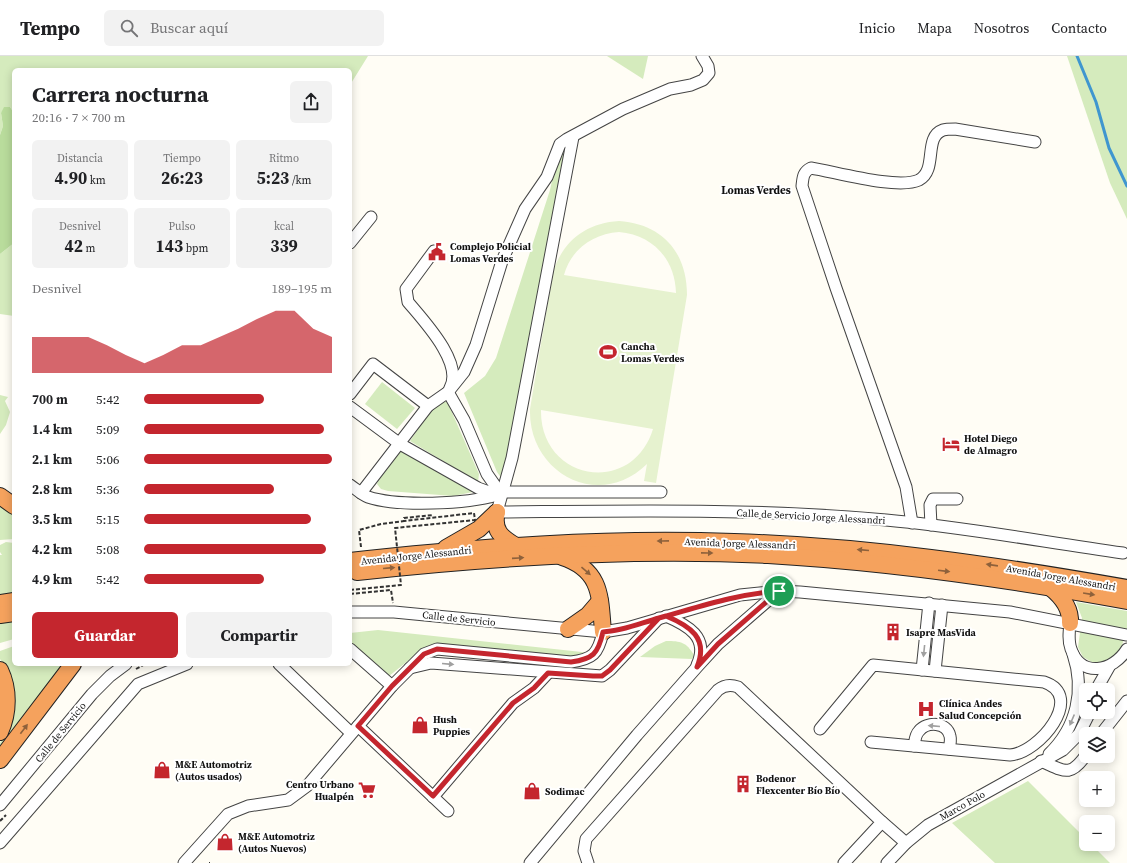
<!DOCTYPE html>
<html lang="es">
<meta charset="utf-8">
<style>
body{margin:0;font-family:"Source Serif 4",serif;background:#f2f2f2;color:#202124;height:100vh;display:flex;flex-direction:column;font-size:15px;white-space:nowrap}
*{box-sizing:border-box;margin:0}
p{font-size:13px;color:#757577}
.icon{flex:none;width:22px;height:22px;fill:none;stroke:currentColor;stroke-width:2;stroke-linecap:round;stroke-linejoin:round}
.map{position:relative;flex:1;overflow:hidden}
.details{position:absolute;left:12px;top:12px;width:340px;height:598px;display:flex;flex-direction:column;background:#fff;border-radius:6px;box-shadow:0 2px 10px #0003}
.details>*{flex:none}
.controls{position:absolute;left:1079px;top:627px;display:grid;gap:8px}
.controls a{display:grid;place-items:center;width:36px;height:36px;border-radius:6px;background:#fff;box-shadow:0 2px 10px #0003;font-size:20px}
.pin{position:absolute;display:grid;place-items:center;width:34px;height:34px;color:#fff;margin:-17px;border:2px solid #fff;border-radius:50%;box-shadow:0 1px 4px #0007}
.round{display:grid;place-items:center;flex:none;width:42px;height:42px;border-radius:6px;background:#f2f2f2}
.overview{display:flex;align-items:center;justify-content:space-between;height:68px;padding:0 20px}
h1{font-size:22px;font-weight:700;line-height:30px}
.stats{display:grid;grid-template-columns:repeat(3,1fr);gap:6px;height:68px;padding:4px 20px}
.stats div{display:grid;align-content:center;border-radius:6px;background:#f2f2f2;text-align:center}
.stats b{font-size:17px;font-weight:700}
.stats small{font-size:11px;font-weight:400}
.stats p{font-size:11px}
.chart{height:112px;padding:8px 20px}
.chart p{display:flex;justify-content:space-between}
.chart svg{width:100%;height:72px;margin-top:4px;fill:#c4262e;opacity:.7}
.primary-button{display:flex;gap:8px;margin-top:auto;padding:8px 20px}
.primary-button a{flex:1;height:46px;border-radius:6px;background:#c4262e;color:#fff;font-size:16px;font-weight:700;line-height:46px;text-align:center}
.primary-button a+a{background:#f2f2f2;color:#202124}
ul{padding:0 20px;list-style:none;font-size:13px}
li{display:grid;grid-template-columns:64px 48px 1fr;align-items:center;height:30px}
li i{height:10px;border-radius:5px;background:#c4262e}
header{display:flex;align-items:center;gap:24px;box-sizing:border-box;height:56px;padding:0 20px;background:#fff;border-bottom:1px solid #e0e0e0}
header strong{font-size:19px}
nav{display:flex;gap:22px;margin-inline-start:auto;font-size:14px}
.search{width:280px;height:36px;background:#f2f2f2;display:flex;align-items:center;gap:10px;box-sizing:border-box;padding:0 14px;border-radius:6px;color:#757577;font-size:15px}
.map>svg:first-child{display:block}
.green{fill:#d5ebbd}
.forest{fill:#b9dc9c}
.pitch{fill:#e6f2cf;fill-rule:evenodd}
.lines{fill:none;stroke-linecap:round;stroke-linejoin:round}
.stream{stroke:#3f96cf;stroke-width:3}
.minor-casing{stroke:#444;stroke-width:13}
.highway-casing{stroke:#222;stroke-width:18}
.path{stroke:#333;stroke-width:2;stroke-dasharray:4 2;stroke-linecap:butt}
.minor{stroke:#fff;stroke-width:11}
.highway{stroke:#f5a25d;stroke-width:16}
.path-bridge{stroke:#333;stroke-width:2;stroke-dasharray:4 2;stroke-linecap:butt}
.oneway{fill:#8e613b}
.oneway2{fill:#a0a0a0}
.route-casing{stroke:#fff;stroke-width:8}
.route{stroke:#c4262e;stroke-width:5}
.labels{text-anchor:middle;stroke-width:4;stroke-linejoin:round;paint-order:stroke}
.poi-label{font-size:10px;font-weight:bold;fill:#111;stroke:#fff;text-anchor:start}
.street-label{font-size:10px;fill:#111;stroke:#fff}
.neighbourhood-label{font-size:11px;font-weight:bold;fill:#111;stroke:#fff}
</style>
<header>
<strong>Tempo</strong>
<div class="search"><svg class="icon" aria-label="search" viewBox="0 0 24 24"><circle cx="10" cy="10" r="6"/><path d="M15 15l6 6"/></svg>Buscar aquí</div>
<nav><a>Inicio</a><a>Mapa</a><a>Nosotros</a><a>Contacto</a></nav>
</header>
<div class="map">
<svg width="1127" height="807" viewBox="0 0 1127 807">
<rect width="100%" height="100%" fill="#fffdf5"/>
<g class="green">
<polygon points="0,0 368,0 350,29 350,14 14,14 14,57 10,51 1,57 3,70 0,79"/>
<polygon points="607,0 648,0 643,23"/>
<polygon points="1067,0 1127,0 1127,163 1110,127"/>
<polygon points="568,88 503,422 502,423 497,416 464,337 485,320 496,302 550,134 557,102 562,93"/>
<polygon points="14,187 14,260 0,258 0,198"/>
<polygon points="382,326 415,352 397,373 365,348"/>
<polygon points="0,339 8,341 5,345 10,356 6,369 0,378"/>
<polygon points="447,345 479,418 478,426 410,385 433,351"/>
<polygon points="401,395 472,435 473,436 453,440 388,435 381,433 377,428 378,425"/>
<polygon points="0,445 14,454 14,483 0,484"/>
<polygon points="6,486 14,487 14,540 0,542 0,499 2,499 0,496 0,489"/>
<polygon points="1076,546 1127,555 1127,572 1119,600 1097,609 1083,601 1078,591 1082,562"/>
<polygon points="14,564 14,583 0,587 0,566"/>
<polygon points="378,574 591,597 582,605 432,595 413,601 389,620 350,585 350,577"/>
<path d="M666,585C681,585 686,586 694,599L692,603L640,601L655,590Z"/>
<polygon points="14,590 14,608 65,608 0,695 0,687 7,673 4,609 0,603 0,595"/>
<polygon points="1028,725 1086,783 1086,788 1091,788 1110,807 995,807 952,767"/>
</g>
<polygon class="forest" points="4,51 10,51 14,57 14,187 0,198 0,79 3,70 1,57"/>
<path class="pitch" d="M619,165C662,168 687,196 687,239L656,427L644,425L647,408C599,455 528,417 530,353L553,216C563,185 586,167 619,165ZM619,176C653,179 675,203 676,237L564,219C571,193 593,178 619,176ZM541,354L653,373C632,441 540,425 541,354Z"/>
<g class="lines">
<polyline class="stream" points="1077,0 1096,46 1109,92 1127,130"/>
<g class="minor-casing">
<g id="minor">
<path d="M573,81L512,402L497,456C626,455 757,452 886,464C965,471 1044,486 1123,497"/>
<polyline points="350,187 371,161"/>
<path d="M434,195L406,233L408,246C423,264 464,307 450,332"/>
<polyline points="448,336 464,364 487,418 501,438"/>
<polyline points="350,338 373,308 428,350"/>
<polyline points="350,351 400,388 478,432 489,436 661,436"/>
<path d="M350,429C356,433 362,439 368,441C398,451 467,448 497,439"/>
<polyline points="361,437 428,350 448,336 464,316 476,289 502,205 525,153 547,121 560,88 567,83 623,53 670,33 691,29 703,24 709,17 708,10 702,0"/>
<path d="M912,467L906,431L836,232L802,130C803,121 803,116 811,112C836,116 898,134 919,124C938,114 923,81 943,74C946,73 951,73 955,73L1035,86"/>
<polyline points="931,469 930,449 933,443 957,443"/>
<polyline points="350,556 394,556 603,576 627,572 740,539 779,535 800,536 1010,556 1127,579"/>
<path d="M666,560C687,569 710,581 697,609"/>
<path d="M1070,567C1069,576 1068,585 1071,593C1081,622 1113,616 1127,593"/>
<polyline points="350,593 392,630"/>
<polyline points="279,608 351,677"/>
<polyline points="410,612 431,607 602,620 610,614 659,562"/>
<polyline points="922,614 929,547"/>
<polyline points="935,615 942,549"/>
<polyline points="1096,634 1109,611"/>
<polyline points="358,670 448,755"/>
<path d="M820,673L873,609L1044,626C1086,640 1039,697 1010,699L871,686"/>
<polyline points="1101,678 1127,645"/>
<path d="M914,690C915,685 915,679 919,675C927,665 947,666 950,680C951,684 950,689 949,693"/>
<path d="M1049,698C1077,671 1085,634 1073,598"/>
<path d="M1041,705C1064,715 1070,722 1086,699"/>
<polyline points="433,741 513,647 534,632 548,617"/>
<polyline points="0,749 92,638 110,620 126,608"/>
<polyline points="882,766 906,787"/>
<polyline points="0,787 138,628 187,608"/>
<path d="M184,807L228,758L248,750L288,744L307,730L392,630L424,598L437,593L571,606C593,603 598,598 603,576"/>
<polyline points="530,807 637,679 697,611 718,588 779,535"/>
<path d="M588,807L584,795L586,783L718,634C724,629 730,628 738,631L882,766L844,807"/>
<polyline points="887,807 906,787 928,769 1063,694 1079,678 1090,656"/>
</g>
</g>
<g class="highway-casing">
<g id="highway">
<polyline points="0,440 14,450"/>
<path d="M497,456C492,474 502,482 516,490"/>
<polyline points="446,492 479,473 497,456"/>
<path d="M562,501C602,514 600,541 603,576"/>
<path d="M350,505C477,491 605,481 734,486C866,490 996,509 1127,532"/>
<path d="M357,516C493,501 631,492 768,499C889,506 1008,523 1127,545"/>
<path d="M1051,532C1062,541 1071,552 1070,567"/>
<polyline points="0,547 14,545"/>
<polyline points="0,559 14,557"/>
<polyline points="568,573 588,559 600,545"/>
<path d="M0,614C9,633 9,656 0,676"/>
<polyline points="0,704 73,608"/>
</g>
</g>
<g class="path">
<polyline points="361,491 359,474 381,468 404,465 404,462 433,459"/>
<polyline points="350,538 391,534 393,547"/>
<polyline points="136,613 145,608"/>
<polyline points="0,765 6,759"/>
<polyline points="209,807 210,807"/>
</g>
<use href="#minor" class="minor"/>
<use href="#highway" class="highway"/>
<polyline class="path-bridge" points="350,534 401,529 395,472 475,464 474,457 404,465"/>
</g>
<defs><path id="oneway-solid" d="M-6-.8H1V-3.2L6.5 0L1 3.2V.8H-6Z"/></defs>
<g class="oneway">
<use href="#oneway-solid" transform="translate(663 485) rotate(179)"/>
<use href="#oneway-solid" transform="translate(863 494) rotate(-175)"/>
<use href="#oneway-solid" transform="translate(707 497) rotate(1)"/>
<use href="#oneway-solid" transform="translate(518 502) rotate(-4)"/>
<use href="#oneway-solid" transform="translate(992 509) rotate(-172)"/>
<use href="#oneway-solid" transform="translate(389 512) rotate(-5)"/>
<use href="#oneway-solid" transform="translate(586 515) rotate(41)"/>
<use href="#oneway-solid" transform="translate(944 515) rotate(7)"/>
<use href="#oneway-solid" transform="translate(1089 538) rotate(9)"/>
<use href="#oneway-solid" transform="translate(24 673) rotate(-53)"/>
</g>
<g class="oneway2">
<use href="#oneway-solid" transform="translate(924 595) rotate(96)"/>
<use href="#oneway-solid" transform="translate(448 608) rotate(5)"/>
<use href="#oneway-solid" transform="translate(1072 664) rotate(113)"/>
<use href="#oneway-solid" transform="translate(934 670) rotate(-175)"/>
</g>
<g class="lines">
<g class="route-casing">
<path id="route" d="M779,535C737,538 699,551 659,562C641,567 623,575 603,576C598,598 593,603 571,606L437,593L424,598L392,630L358,670L433,740L513,647L534,632L548,617L593,620H602L610,614L659,562L666,560C690,570 709,582 697,611L718,588L779,535"/>
</g>
<use href="#route" class="route"/>
</g>
<defs>
<g id="civic-bare" transform="scale(1.38)"><path d="M-.6-6.5H3V-4.5H.6V-3L4-1V1h2V6H-6V1h2V-1L-.6-3ZM-1.2 2.5V6h2.4V2.5Z" fill="#c4262e" stroke="#fff" stroke-width="2.5" paint-order="stroke"/></g>
<g id="stadium-bare" transform="scale(1.38)"><path d="M0-5a6.5 5 0 1 0 0 10a6.5 5 0 1 0 0-10ZM-3.5-1.8h7v3.6h-7Z" fill="#c4262e" stroke="#fff" stroke-width="2.5" paint-order="stroke"/></g>
<g id="hotel-bare" transform="scale(1.38)"><path d="M-6-4.5h1.5V1H6V5H4.5V3h-9V5H-6ZM-4 0a1.8 1.8 0 1 1 3.6 0ZM.5 0V-2.5h3Q6-2.5 6 0Z" fill="#c4262e" stroke="#fff" stroke-width="2.5" paint-order="stroke"/></g>
<g id="building-bare" transform="scale(1.38)"><path d="M-4-6H4V6H1V3H-1V6H-4ZM-2.5-4.3h1.7v1.8h-1.7ZM.8-4.3h1.7v1.8H.8ZM-2.5-1h1.7V.8h-1.7ZM.8-1h1.7V.8H.8Z" fill="#c4262e" stroke="#fff" stroke-width="2.5" paint-order="stroke"/></g>
<g id="hospital-bare" transform="scale(1.38)"><path d="M-5-5h3v3.5h4V-5h3V5h-3V1.5h-4V5h-3Z" fill="#c4262e" stroke="#fff" stroke-width="2.5" paint-order="stroke"/></g>
<g id="shop-bare" transform="scale(1.38)"><path d="M-5-2.5h2.3a2.7 3.5 0 0 1 5.4 0H5L5.5 6h-11ZM-1.5-2.5h3a1.5 2.3 0 0 0-3 0Z" fill="#c4262e" stroke="#fff" stroke-width="2.5" paint-order="stroke"/></g>
<g id="supermarket-bare" transform="scale(1.38)"><path d="M-6-5.5h2.5l.6 2H6L4.5 2H-2.5L-4.4-4H-6ZM-1.5 3.2a1.3 1.3 0 1 0 .1 0ZM3 3.2a1.3 1.3 0 1 0 .1 0Z" fill="#c4262e" stroke="#fff" stroke-width="2.5" paint-order="stroke"/></g>
</defs>
<g fill-rule="evenodd">
<use href="#civic-bare" x="437" y="196"/>
<use href="#stadium-bare" x="608" y="296"/>
<use href="#hotel-bare" x="951" y="388"/>
<use href="#building-bare" x="893" y="576"/>
<use href="#hospital-bare" x="926" y="653"/>
<use href="#shop-bare" x="420" y="669"/>
<use href="#shop-bare" x="162" y="714"/>
<use href="#building-bare" x="743" y="728"/>
<use href="#supermarket-bare" x="367" y="734"/>
<use href="#shop-bare" x="532" y="735"/>
<use href="#shop-bare" x="225" y="786"/>
</g>
<g class="labels">
<g class="poi-label">
<text x="450" y="194">Complejo Policial<tspan x="450" dy="12">Lomas Verdes</tspan></text>
<text x="621" y="294">Cancha<tspan x="621" dy="12">Lomas Verdes</tspan></text>
<text x="964" y="386">Hotel Diego<tspan x="964" dy="12">de Almagro</tspan></text>
<text x="906" y="580">Isapre MasVida</text>
<text x="939" y="651">Clínica Andes<tspan x="939" dy="12">Salud Concepción</tspan></text>
<text x="433" y="667">Hush<tspan x="433" dy="12">Puppies</tspan></text>
<text x="175" y="712">M&amp;E Automotriz<tspan x="175" dy="12">(Autos usados)</tspan></text>
<text x="756" y="726">Bodenor<tspan x="756" dy="12">Flexcenter Bío Bío</tspan></text>
<text x="354" y="732" text-anchor="end">Centro Urbano<tspan x="354" dy="12">Hualpén</tspan></text>
<text x="545" y="739">Sodimac</text>
<text x="238" y="784">M&amp;E Automotriz<tspan x="238" dy="12">(Autos Nuevos)</tspan></text>
</g>
<g class="street-label">
<text transform="translate(811 460) rotate(3)" y="4">Calle de Servicio Jorge Alessandri</text>
<text transform="translate(740 487) rotate(2)" y="4">Avenida Jorge Alessandri</text>
<text transform="translate(416 499) rotate(-6)" y="4">Avenida Jorge Alessandri</text>
<text transform="translate(1061 521) rotate(10)" y="4">Avenida Jorge Alessandri</text>
<text transform="translate(459 562) rotate(6)" y="4">Calle de Servicio</text>
<text transform="translate(60 676) rotate(-51)" y="4">Calle de Servicio</text>
<text transform="translate(962 749) rotate(-29)" y="4">Marco Polo</text>
</g>
<g class="neighbourhood-label">
<text x="756" y="138">Lomas Verdes</text>
</g>
</g>
</svg>
<div class="controls">
<a><svg class="icon" aria-label="locate" viewBox="0 0 24 24"><circle cx="12" cy="12" r="6"/><path d="M12 2v4M12 18v4M2 12h4M18 12h4"/></svg></a>
<a><svg class="icon" aria-label="layers" viewBox="0 0 24 24"><path d="M12 4l9 5-9 5-9-5zM3 14l9 5 9-5"/></svg></a>
<a>+</a>
<a>−</a>
</div>
<div class="pin" style="left:779px;top:535px;background:#1e9e55"><svg class="icon" aria-label="arrive" viewBox="0 0 24 24"><path d="M6 21V4h12l-3 4 3 4H6"/></svg></div>
<section class="details">
<div class="overview"><div><h1>Carrera nocturna</h1><p>20:16 · 7 × 700 m</p></div><a class="round"><svg class="icon" aria-label="share" viewBox="0 0 24 24"><path d="M12 15V3M7 8l5-5 5 5M5 13v7h14v-7"/></svg></a></div>
<div class="stats">
<div><p>Distancia</p><b>4.90<small> km</small></b></div>
<div><p>Tiempo</p><b>26:23</b></div>
<div><p>Ritmo</p><b>5:23<small> /km</small></b></div>
</div>
<div class="stats">
<div><p>Desnivel</p><b>42<small> m</small></b></div>
<div><p>Pulso</p><b>143<small> bpm</small></b></div>
<div><p>kcal</p><b>339</b></div>
</div>
<div class="chart"><p><span>Desnivel</span>189–195 m</p>
<svg viewBox="0 0 160 44" preserveAspectRatio="none"><path d="M0 44V22L10 22L20 22L30 22L40 27L50 33L60 38L70 33L80 27L90 27L100 22L110 17L120 11L130 6L140 6L150 17L160 22V44z"/></svg>
</div>
<ul>
<li><b>700 m</b>5:42<i style="width:64%"></i></li>
<li><b>1.4 km</b>5:09<i style="width:96%"></i></li>
<li><b>2.1 km</b>5:06<i style="width:100%"></i></li>
<li><b>2.8 km</b>5:36<i style="width:69%"></i></li>
<li><b>3.5 km</b>5:15<i style="width:89%"></i></li>
<li><b>4.2 km</b>5:08<i style="width:97%"></i></li>
<li><b>4.9 km</b>5:42<i style="width:64%"></i></li>
</ul>
<div class="primary-button"><a>Guardar</a><a>Compartir</a></div>
</section>
</div>
